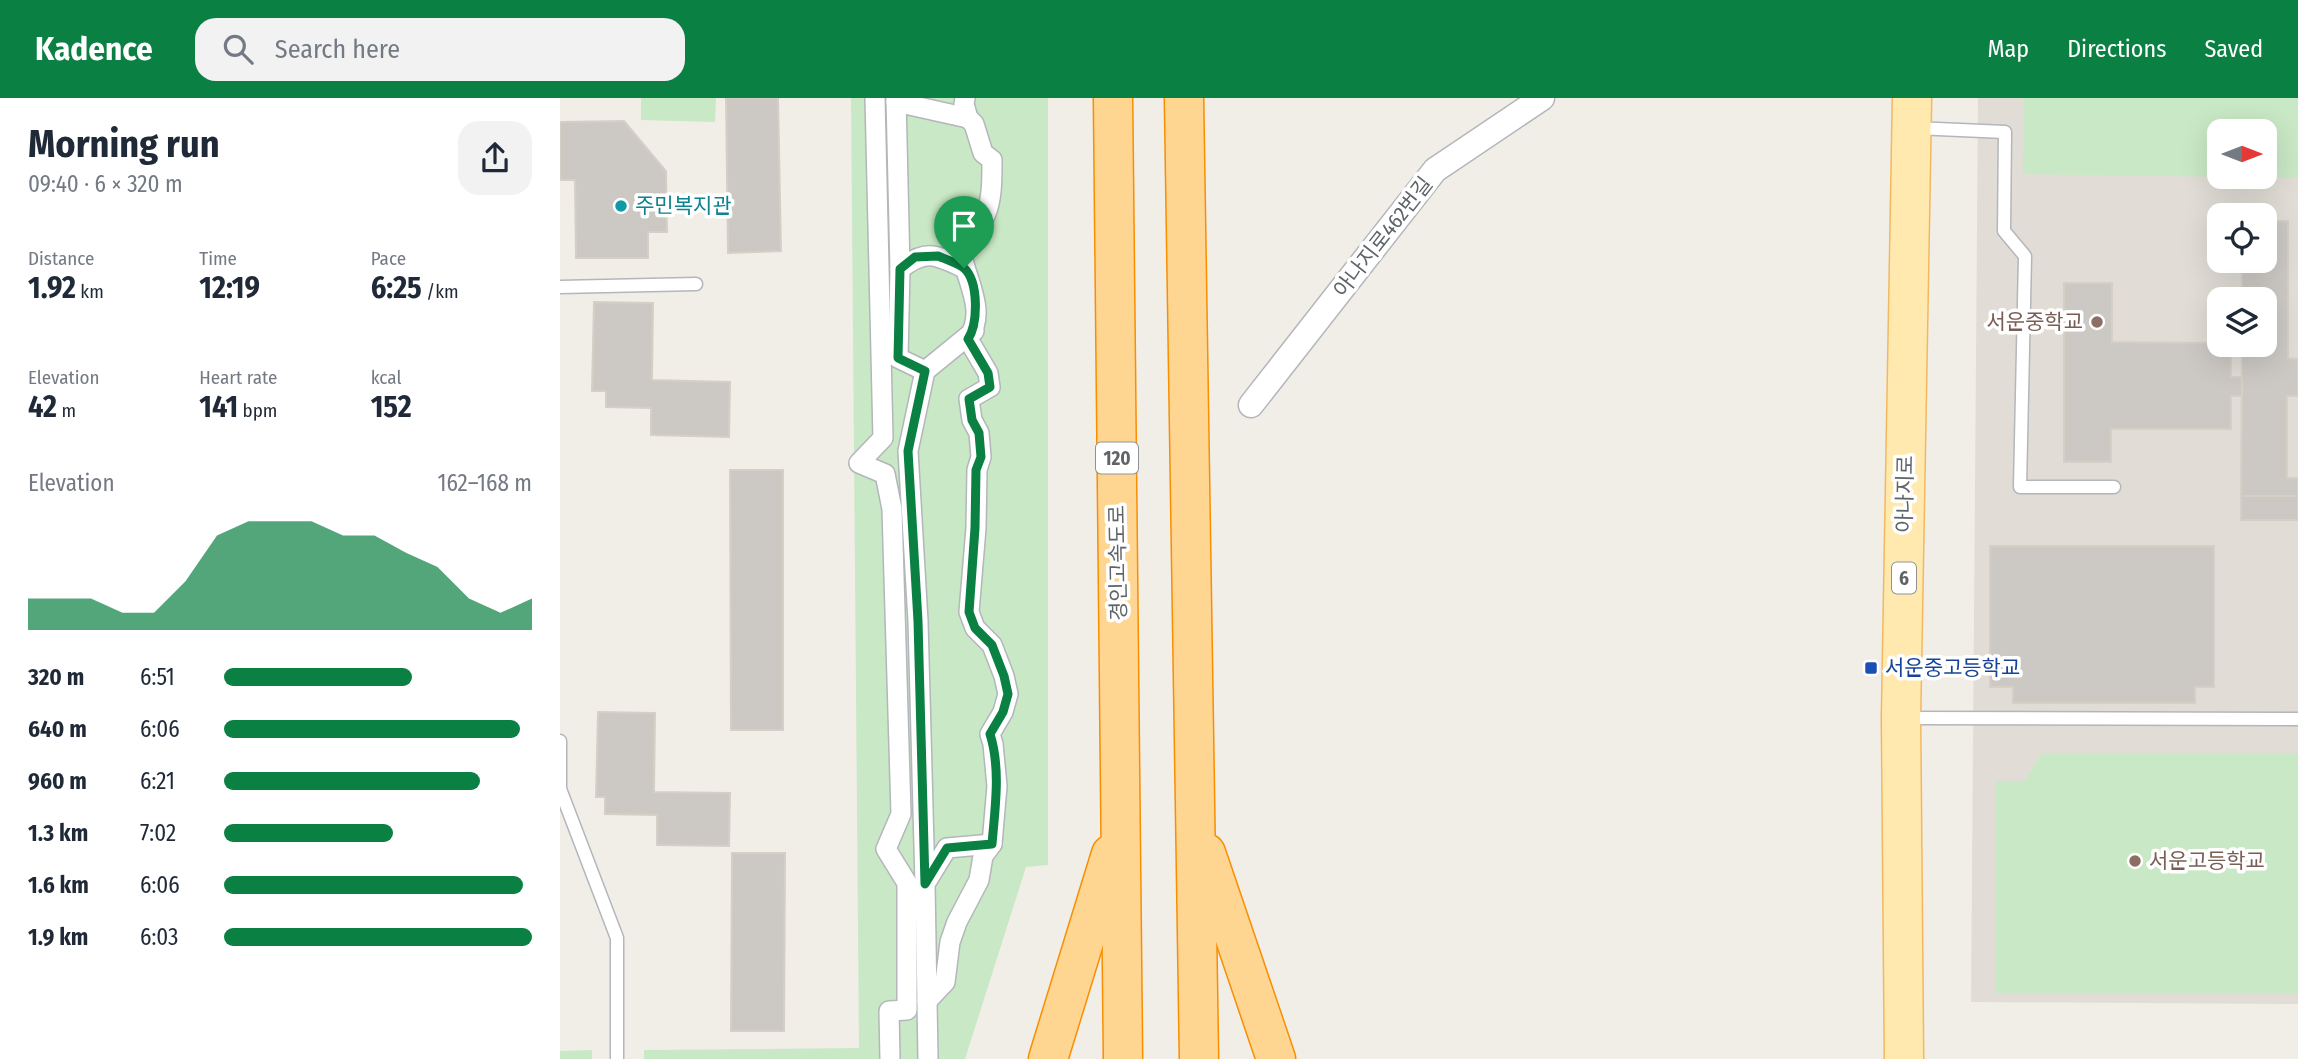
<!DOCTYPE html>
<meta charset="utf-8">
<style>
body{margin:0;font-family:"Fira Sans Condensed","Noto Sans KR",sans-serif;background:#f2f2f3;color:#1f2937;height:100vh;display:flex;flex-direction:column;font-size:26px;white-space:nowrap}
*{box-sizing:border-box;margin:0}
p{font-size:23px;color:#747a83}
.icon{flex:none;width:38px;height:38px;fill:none;stroke:currentColor;stroke-width:2;stroke-linecap:round;stroke-linejoin:round}
.map{position:relative;flex:1;overflow:hidden}
.side{display:flex;flex-direction:column;background:#fff;width:560px}
.side>*{flex:none}
.needle{width:46px;rotate:90deg}
.tools{position:absolute;left:1647px;top:21px;display:grid;gap:14px}
.tools a{display:grid;place-items:center;width:70px;height:70px;border-radius:14px;background:#fff;box-shadow:0 7px 28px #0002;font-size:35px}
.pin{position:absolute;display:grid;place-items:center;width:60px;height:60px;color:#fff;margin:-72px -30px;border-radius:50% 50% 50% 0;rotate:-45deg;box-shadow:0 0 7px #0007}
.pin .icon{rotate:45deg}
.round{display:grid;place-items:center;flex:none;width:74px;height:74px;border-radius:21px;background:#f2f2f3}
.headline{display:flex;align-items:center;justify-content:space-between;height:119px;padding:0 28px}
h1{font-size:38px;font-weight:700;line-height:52px}
.figures{display:grid;grid-template-columns:repeat(3,1fr);gap:10px;height:119px;padding:7px 28px}
.figures div{display:grid;align-content:center}
.figures b{font-size:30px;font-weight:700}
.figures small{font-size:19px;font-weight:400}
.figures p{font-size:19px}
.chart{height:196px;padding:14px 28px}
.chart p{display:flex;justify-content:space-between}
.chart svg{width:100%;height:126px;margin-top:7px;fill:#0b8043;opacity:.7}
ul{padding:0 28px;list-style:none;font-size:23px}
li{display:grid;grid-template-columns:112px 84px 1fr;align-items:center;height:52px}
li i{height:18px;border-radius:9px;background:#0b8043}
header{display:flex;align-items:center;gap:42px;box-sizing:border-box;height:98px;padding:0 35px;background:#0b8043;color:#fff}
header strong{font-size:33px}
nav{display:flex;gap:38px;margin-inline-start:auto;font-size:24px}
.search{width:490px;height:63px;background:#f2f2f3;display:flex;align-items:center;gap:18px;box-sizing:border-box;padding:0 24px;border-radius:21px;color:#747a83;font-size:26px}
main{display:flex;flex:1;min-height:0}
.map>svg:first-child{display:block}
.education{fill:#e1ddd6;fill-rule:evenodd}
.green{fill:#c9e8c5;fill-rule:evenodd}
.building{fill:#ccc9c5;stroke:#d6cfc6;stroke-width:2}
.lines{fill:none;stroke-linecap:round;stroke-linejoin:round}
.service-casing{stroke:#b3b6ba;stroke-width:15}
.pedestrian-casing{stroke:#b3b6ba;stroke-width:22}
.minor-casing{stroke:#b3b6ba;stroke-width:27}
.primary-casing{stroke:#f3b85f;stroke-width:41}
.motorway-casing{stroke:#f98e00;stroke-width:41}
.service{stroke:#fff;stroke-width:12}
.pedestrian{stroke:#fff;stroke-width:19}
.minor{stroke:#fff;stroke-width:24}
.primary{stroke:#ffe9af;stroke-width:38}
.motorway{stroke:#fed692;stroke-width:38}
.route-casing{stroke:#fff;stroke-width:14}
.route{stroke:#0b8043;stroke-width:9}
.culture-dot{fill:#0f9aa8;stroke:#fff;stroke-width:2.5}
.education-dot{fill:#8d6e63;stroke:#fff;stroke-width:2.5}
.transit-dot{fill:#1a4fb4;stroke:#fff;stroke-width:2.5}
.labels{text-anchor:middle;stroke-width:7;stroke-linejoin:round;paint-order:stroke}
.shield{fill:#fff;stroke:#8f9295;stroke-width:2}
.shield-label{font-size:19px;font-weight:bold;fill:#5f6468}
.culture-label{font-size:21px;fill:#0d838f;stroke:#fff;text-anchor:start}
.street-label{font-size:21px;fill:#5f6468;stroke:#fff}
.education-label{font-size:21px;fill:#785e54;stroke:#fff;text-anchor:end}
.transit-label{font-size:21px;fill:#164399;stroke:#fff;text-anchor:start}
</style>
<header>
<strong>Kadence</strong>
<div class="search"><svg class="icon" aria-label="search" viewBox="0 0 24 24"><circle cx="10" cy="10" r="6"/><path d="M15 15l6 6"/></svg>Search here</div>
<nav><a>Map</a><a>Directions</a><a>Saved</a></nav>
</header>
<main>
<section class="side">
<div class="headline"><div><h1>Morning run</h1><p>09:40 · 6 × 320 m</p></div><a class="round"><svg class="icon" aria-label="share" viewBox="0 0 24 24"><path d="M12 15V3M7 8l5-5 5 5M5 13v7h14v-7"/></svg></a></div>
<div class="figures">
<div><p>Distance</p><b>1.92<small> km</small></b></div>
<div><p>Time</p><b>12:19</b></div>
<div><p>Pace</p><b>6:25<small> /km</small></b></div>
</div>
<div class="figures">
<div><p>Elevation</p><b>42<small> m</small></b></div>
<div><p>Heart rate</p><b>141<small> bpm</small></b></div>
<div><p>kcal</p><b>152</b></div>
</div>
<div class="chart"><p><span>Elevation</span>162–168 m</p>
<svg viewBox="0 0 160 44" preserveAspectRatio="none"><path d="M0 44V33L10 33L20 33L30 38L40 38L50 27L60 11L70 6L80 6L90 6L100 11L110 11L120 17L130 22L140 33L150 38L160 33V44z"/></svg>
</div>
<ul>
<li><b>320 m</b>6:51<i style="width:61%"></i></li>
<li><b>640 m</b>6:06<i style="width:96%"></i></li>
<li><b>960 m</b>6:21<i style="width:83%"></i></li>
<li><b>1.3 km</b>7:02<i style="width:55%"></i></li>
<li><b>1.6 km</b>6:06<i style="width:97%"></i></li>
<li><b>1.9 km</b>6:03<i style="width:100%"></i></li>
</ul>
</section>
<div class="map">
<svg width="1738" height="961" viewBox="0 0 1738 961">
<rect width="100%" height="100%" fill="#f1eee8"/>
<path class="education" d="M1418,0H1738V906L1411,904ZM1659,33H1704V79H1659ZM1659,117H1704V163H1659ZM1659,201H1704V247H1659Z"/>
<g class="green">
<polygon points="81,0 156,0 155,24 81,22"/>
<polygon points="291,0 488,0 488,767 466,769 405,961 84,961 84,952 299,950"/>
<path d="M1464,0H1738V80L1463,76ZM1659,33H1704V79H1659Z"/>
<polygon points="1481,655 1738,655 1738,895 1436,895 1436,683 1465,683"/>
<polygon points="32,952 32,961 0,961 0,953"/>
</g>
<g class="building">
<polygon points="166,0 218,0 221,153 168,155"/>
<polygon points="64,23 106,73 107,134 88,134 88,160 16,160 15,82 0,82 0,24"/>
<polygon points="1704,123 1728,123 1728,260 1738,261 1738,298 1727,298 1727,380 1738,380 1738,398 1681,398 1682,247 1704,247 1704,201 1682,201 1682,163 1704,163"/>
<polygon points="1504,185 1552,185 1552,244 1659,245 1659,247 1671,247 1671,279 1682,279 1682,298 1671,298 1671,331 1551,331 1551,364 1504,364"/>
<polygon points="34,204 93,205 92,282 170,284 169,339 91,337 91,310 46,309 46,293 32,293"/>
<polygon points="170,372 223,372 223,632 171,632"/>
<rect x="1681" y="398" width="57" height="24"/>
<polygon points="1430,448 1654,448 1654,589 1635,589 1635,605 1453,605 1453,589 1430,589"/>
<polygon points="38,614 95,615 94,694 170,695 169,748 97,747 97,717 45,716 45,699 36,699"/>
<polygon points="172,755 225,755 224,933 171,933"/>
</g>
<g class="lines">
<g class="service-casing">
<g id="service">
<polyline points="1355,30 1445,34 1444,133 1465,158 1460,389 1554,389"/>
<polyline points="0,189 136,186"/>
<polyline points="1345,620 1738,621"/>
<polyline points="0,643 0,691 57,840 57,961"/>
</g>
</g>
<g class="pedestrian-casing">
<g id="pedestrian">
<polyline points="315,0 323,340 299,365 325,376 332,411 341,716 326,751 347,785 347,912 329,913 330,961"/>
<polyline points="336,0 340,171"/>
<polyline points="336,4 408,20"/>
<path d="M365,273L338,260L340,171C367,150 376,157 404,170"/>
<polyline points="365,786 358,523 348,353 365,273 414,233"/>
<path d="M367,903L385,884L390,844L397,824L419,782L423,758L432,746L437,688L433,646L430,636L443,614L448,596L444,578L432,547L415,530L409,514L416,430L417,372L421,359L419,335L412,322L409,301L430,289L428,275L408,241C428,212 405,182 401,152C431,118 432,105 432,62L423,55L414,26L408,20L404,6L405,0"/>
<polyline points="368,961 365,786 387,750 432,746"/>
</g>
</g>
<g class="minor-casing">
<polyline id="minor" points="691,307 875,72 982,0"/>
</g>
<g class="primary-casing">
<polyline id="primary" points="1344,961 1341,620 1352,0"/>
</g>
<g class="motorway-casing">
<g id="motorway">
<polyline points="553,0 563,961"/>
<polyline points="624,0 639,961"/>
<polyline points="646,755 716,961"/>
<polyline points="488,961 551,756"/>
</g>
</g>
<use href="#service" class="service"/>
<use href="#pedestrian" class="pedestrian"/>
<use href="#minor" class="minor"/>
<use href="#primary" class="primary"/>
<use href="#motorway" class="motorway"/>
</g>
<g class="lines">
<g class="route-casing">
<path id="route" d="M378,158C385,161 397,165 404,170C419,184 418,226 408,241L428,275L430,289L409,301L412,322L419,335L421,359L416,372L415,430L409,514L415,530L432,547L444,578L448,596L443,614L430,636C441,671 435,710 432,746L387,750L365,786L358,523L348,353L365,273L338,260L340,171L355,159Z"/>
</g>
<use href="#route" class="route"/>
</g>
<circle class="culture-dot" cx="61" cy="108" r="7"/>
<g class="education-dot">
<circle cx="1537" cy="224" r="7"/>
<circle cx="1575" cy="763" r="7"/>
</g>
<rect class="transit-dot" x="1304" y="563" width="14" height="14" rx="3.5"/>
<g class="labels">
<g class="shield">
<rect x="536" y="344.5" width="42" height="31" rx="5"/>
<rect x="1332" y="464.5" width="24" height="31" rx="5"/>
</g>
<g class="shield-label">
<text x="557" y="367">120</text>
<text x="1344" y="487">6</text>
</g>
<g class="culture-label">
<text x="75" y="115">주민복지관</text>
</g>
<g class="street-label">
<text transform="translate(823 139) rotate(-52)" y="7">아나지로462번길</text>
<text transform="translate(1345 396) rotate(-89)" y="7">아나지로</text>
<text transform="translate(558 465) rotate(-91)" y="7">경인고속도로</text>
</g>
<g class="education-label">
<text x="1523" y="231">서운중학교</text>
<text x="1589" y="770" text-anchor="start">서운고등학교</text>
</g>
<g class="transit-label">
<text x="1325" y="577">서운중고등학교</text>
</g>
</g>
</svg>
<div class="tools">
<a><svg class="needle" viewBox="-14 -14 28 28"><path d="M0-13l5 13h-10z" fill="#e53935"/><path d="M0 13l5-13h-10z" fill="#747a83"/></svg></a>
<a><svg class="icon" aria-label="locate" viewBox="0 0 24 24"><circle cx="12" cy="12" r="6"/><path d="M12 2v4M12 18v4M2 12h4M18 12h4"/></svg></a>
<a><svg class="icon" aria-label="layers" viewBox="0 0 24 24"><path d="M12 4l9 5-9 5-9-5zM3 14l9 5 9-5"/></svg></a>
</div>
<div class="pin" style="left:404px;top:170px;background:#1e9e55"><svg class="icon" aria-label="arrive" viewBox="0 0 24 24"><path d="M6 21V4h12l-3 4 3 4H6"/></svg></div>
</div>
</main>
